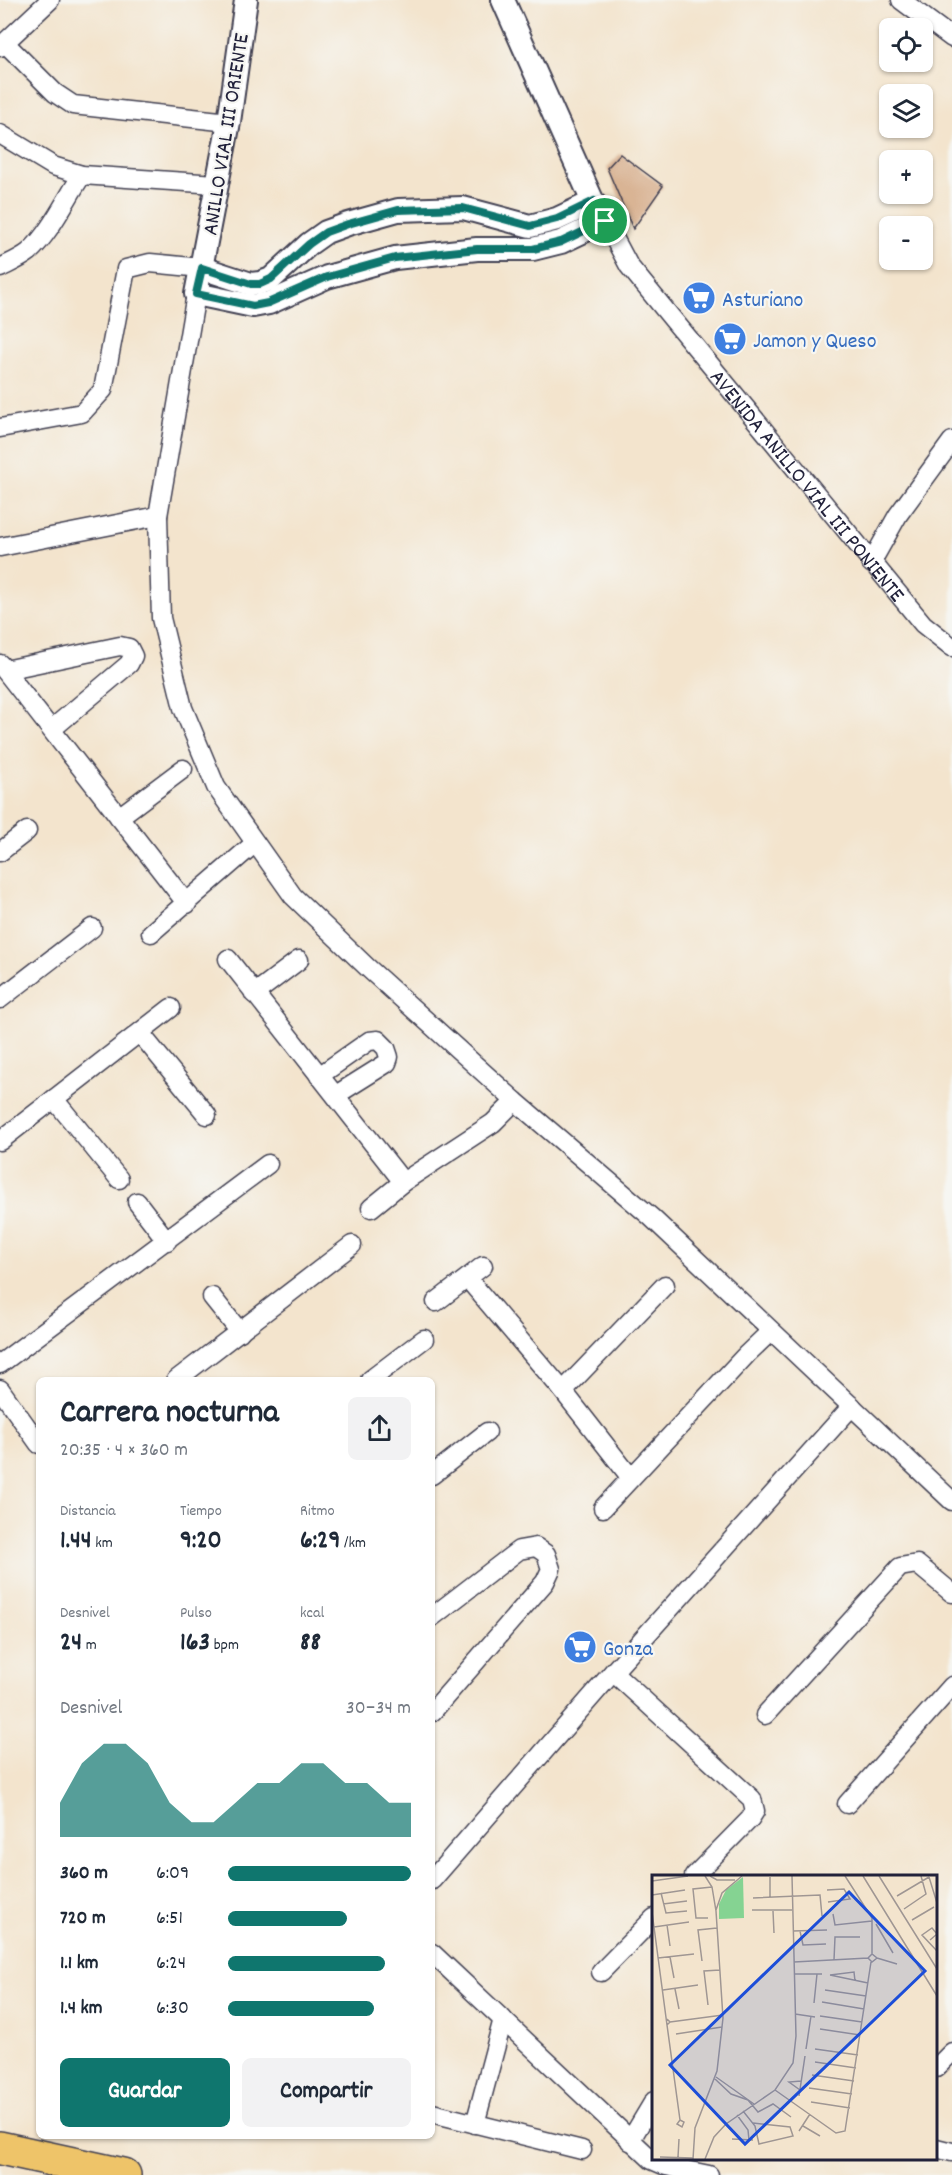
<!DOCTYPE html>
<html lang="es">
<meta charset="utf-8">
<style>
body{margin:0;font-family:Dekko,sans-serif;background:#f2f2f3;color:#1f2937;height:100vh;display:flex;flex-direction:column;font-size:22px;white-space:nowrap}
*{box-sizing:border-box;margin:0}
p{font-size:20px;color:#747a83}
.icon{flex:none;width:33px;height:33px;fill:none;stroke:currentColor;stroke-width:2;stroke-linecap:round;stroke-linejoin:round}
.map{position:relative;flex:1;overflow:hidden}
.details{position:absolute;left:36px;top:1377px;width:399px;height:762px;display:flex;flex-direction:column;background:#fff;border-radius:9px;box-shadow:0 2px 4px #0004}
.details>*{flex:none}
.controls{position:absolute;left:879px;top:18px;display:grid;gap:12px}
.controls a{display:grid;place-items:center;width:54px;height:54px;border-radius:9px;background:#fff;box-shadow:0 2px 4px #0004;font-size:30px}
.pin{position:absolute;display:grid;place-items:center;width:51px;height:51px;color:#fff;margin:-26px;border:3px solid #fff;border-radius:50%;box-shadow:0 2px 6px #0007}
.round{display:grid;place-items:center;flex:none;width:63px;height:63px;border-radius:9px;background:#f2f2f3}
.summary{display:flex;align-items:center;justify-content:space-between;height:102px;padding:0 24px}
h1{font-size:33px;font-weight:700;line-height:45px}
.figures{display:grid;grid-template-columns:repeat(3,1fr);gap:9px;height:102px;padding:6px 24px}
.figures div{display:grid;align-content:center}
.figures b{font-size:26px;font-weight:700}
.figures small{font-size:16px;font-weight:400}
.figures p{font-size:16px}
.chart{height:168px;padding:12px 24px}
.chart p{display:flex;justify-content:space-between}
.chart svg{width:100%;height:108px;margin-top:6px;fill:#0f766e;opacity:.7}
.cta{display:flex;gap:12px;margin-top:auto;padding:12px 24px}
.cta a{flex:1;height:69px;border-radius:9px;background:#0f766e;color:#fff;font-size:24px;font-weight:700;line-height:69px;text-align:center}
.cta a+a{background:#f2f2f3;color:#1f2937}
ul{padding:0 24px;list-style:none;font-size:20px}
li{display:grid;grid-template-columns:96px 72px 1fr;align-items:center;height:45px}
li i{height:15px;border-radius:8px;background:#0f766e}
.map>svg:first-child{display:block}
.building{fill:#d9b494}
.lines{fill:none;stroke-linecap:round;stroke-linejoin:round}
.minor-casing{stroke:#413f51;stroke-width:21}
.tertiary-casing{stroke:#413f51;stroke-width:26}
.motorway-casing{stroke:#413f51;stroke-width:36}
.minor{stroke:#fff;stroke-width:18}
.tertiary{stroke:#fff;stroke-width:22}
.motorway{stroke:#eec469;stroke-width:33}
.route-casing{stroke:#fff;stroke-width:12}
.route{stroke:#0f766e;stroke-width:8}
.labels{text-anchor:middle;stroke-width:4.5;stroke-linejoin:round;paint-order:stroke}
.street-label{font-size:22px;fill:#22223b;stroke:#f6f6f2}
.shop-label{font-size:22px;fill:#366cbe;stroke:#f6f6f2;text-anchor:start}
.inset-road{fill:none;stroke:#9f9693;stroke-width:1.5}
.view{fill:#1d4ed8;fill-opacity:0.15;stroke:#1d4ed8;stroke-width:3}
.inset-edge{fill:none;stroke:#22223b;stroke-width:3}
</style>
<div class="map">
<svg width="952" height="2175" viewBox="0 0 952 2175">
<rect width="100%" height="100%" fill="#f6f6f2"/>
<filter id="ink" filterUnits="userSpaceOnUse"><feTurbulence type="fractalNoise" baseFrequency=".0167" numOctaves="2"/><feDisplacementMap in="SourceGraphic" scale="12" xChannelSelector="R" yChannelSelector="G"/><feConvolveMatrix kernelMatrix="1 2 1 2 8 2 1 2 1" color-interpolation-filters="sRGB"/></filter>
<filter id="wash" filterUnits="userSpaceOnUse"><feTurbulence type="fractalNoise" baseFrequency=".008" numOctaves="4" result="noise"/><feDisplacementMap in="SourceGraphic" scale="24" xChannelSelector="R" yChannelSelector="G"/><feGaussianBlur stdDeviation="1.35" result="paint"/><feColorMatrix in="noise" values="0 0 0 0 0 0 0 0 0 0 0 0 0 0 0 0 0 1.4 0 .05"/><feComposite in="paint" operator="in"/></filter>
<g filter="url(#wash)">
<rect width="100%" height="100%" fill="#f3e4cd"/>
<g id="blocks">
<polygon class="building" points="620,154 663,186 633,229 607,168"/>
</g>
</g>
<g filter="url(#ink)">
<use href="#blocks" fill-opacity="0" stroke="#413f51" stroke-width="1.5"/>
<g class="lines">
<g class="minor-casing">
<g id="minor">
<polyline points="901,0 952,38"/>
<polyline points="5,43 55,93 73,105 229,122"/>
<polyline points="0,47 50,0"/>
<polyline points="0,134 53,166 82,175 216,184"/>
<path id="s1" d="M605,221L629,266L923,624L952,647"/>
<path d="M0,268C10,263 20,259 29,252C50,233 66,199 82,175"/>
<polyline points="196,294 158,516 161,618 183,708 216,787 293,896 368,968 515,1101 651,1217 952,1501"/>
<polyline points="0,428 82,413 103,390 126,269 150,263 202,268"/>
<polyline points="0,547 158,516"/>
<polyline points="871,563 898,515 952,441"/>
<polyline points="0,664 187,904"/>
<polyline points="5,670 120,646 129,648 133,656 129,664 52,729"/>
<polyline points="119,817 183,769"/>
<polyline points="0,852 27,831"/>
<polyline points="151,933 255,843"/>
<polyline points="228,959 403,1182"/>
<polyline points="254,994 299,960"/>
<polyline points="0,999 92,928"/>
<polyline points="140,1033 207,1115"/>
<polyline points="319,1076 369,1041 378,1040 386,1048 389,1057 387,1063 336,1095"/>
<polyline points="54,1099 119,1179"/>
<polyline points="0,1141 171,1008"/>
<polyline points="137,1202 167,1241"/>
<polyline points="371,1208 403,1182 493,1123 515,1101"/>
<polyline points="468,1279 563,1391 631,1478"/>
<polyline points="212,1297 240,1332"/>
<polyline points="436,1302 483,1266"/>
<polyline points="0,1364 268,1164"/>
<polyline points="176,1380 352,1245"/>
<polyline points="370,1380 424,1339"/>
<polyline points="0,1389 39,1444"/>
<polyline points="563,1391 665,1285"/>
<polyline points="432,1475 487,1432"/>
<polyline points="603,1508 747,1354 770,1332"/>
<polyline points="432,1617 519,1550 536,1547 546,1554 551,1569 545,1582 432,1712"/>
<polyline points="613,1672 752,1799 755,1811 750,1819 694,1876"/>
<polyline points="765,1715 900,1567 917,1564 952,1593"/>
<polyline points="847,1804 952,1686"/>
<polyline points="432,1880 613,1672 852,1406"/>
<polyline points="432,1953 652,2160 666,2166 709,2175"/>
<polyline points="601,1972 654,1918"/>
<polyline points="936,2068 952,2052"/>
<polyline points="432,2113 582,2150"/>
<polyline points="475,2124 503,2019"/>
<polyline points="630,2141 654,2101"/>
<polyline points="936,2148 952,2152"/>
</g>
</g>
<g class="tertiary-casing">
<g id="tertiary">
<polyline points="246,0 229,122 196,294 253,306 269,303 327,277 395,258 477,249 533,249 561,242 605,221 593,202 503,0"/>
<polyline points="202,268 251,284 260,283 271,279 309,244 326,232 348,224 398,210 463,208 530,226 557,219 593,202"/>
</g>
</g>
<g class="motorway-casing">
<polyline id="motorway" points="0,2148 124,2175"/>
</g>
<use href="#minor" class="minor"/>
<use href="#tertiary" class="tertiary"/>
<use href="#motorway" class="motorway"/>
</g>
</g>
<g class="lines" filter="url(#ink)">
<g class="route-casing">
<polygon id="route" points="594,201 605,221 561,242 533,249 477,249 395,258 327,277 268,303 253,306 196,294 202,268 251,284 260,284 271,279 309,244 326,232 348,224 398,210 463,208 530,226 557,219"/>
</g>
<use href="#route" class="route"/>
</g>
<defs>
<g id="supermarket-disc" transform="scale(1.725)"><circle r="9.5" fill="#3f7fe0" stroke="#f6f6f2"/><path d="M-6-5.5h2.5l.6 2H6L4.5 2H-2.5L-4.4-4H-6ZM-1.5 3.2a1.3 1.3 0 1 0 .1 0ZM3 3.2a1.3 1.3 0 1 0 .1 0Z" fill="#fff"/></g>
</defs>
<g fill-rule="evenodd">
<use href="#supermarket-disc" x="699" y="298"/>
<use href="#supermarket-disc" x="730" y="339"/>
<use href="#supermarket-disc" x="580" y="1647"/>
</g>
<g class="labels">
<g class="street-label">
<text transform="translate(224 134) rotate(-81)" y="8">ANILLO VIAL III ORIENTE</text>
<text dy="8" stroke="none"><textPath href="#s1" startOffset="334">AVENIDA ANILLO VIAL III PONIENTE</textPath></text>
</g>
<g class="shop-label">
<text x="722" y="306">Asturiano</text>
<text x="753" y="347">Jamon y Queso</text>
<text x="603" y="1655">Gonza</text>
</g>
</g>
<g transform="translate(652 1875)">
<rect width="285" height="285" fill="#f3e4cd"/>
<path d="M91,2L92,43L67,44V29L74,15Z" fill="#85d392"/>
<path class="inset-road" d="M58,1L65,5H83M193,1L220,43V79M211,1L285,121M227,1L285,94M118,2V23M277,2L285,28M0,6L36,1M175,15L192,14L198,24L176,27M9,18L14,38L35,36M0,20L33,15M245,21L277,2M101,23L168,20L170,41M11,29L35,26M252,34L274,19L269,1M64,35L70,18L90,1M100,35H140M121,36L122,58M0,37L15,150L18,147L15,144M181,39L183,50L220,46M56,43H44L41,14L60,12M260,45L282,32M224,49L241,78M15,50L18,71M2,52L37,47M141,56L175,55M148,56L151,70L174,69M278,65L285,59L280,53L270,60L285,76M18,82L22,103M6,83L42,79M225,83L245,89M182,85L183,62H208M50,86L46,55L65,53M142,87L216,83L220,79L225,83L220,87L216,83M142,99H170M178,100L216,108M178,100L202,97L203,106M23,114L27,134M11,115L46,110M173,115L214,121M170,127L212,134M162,128L165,99M56,130L52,96L68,95M143,139L163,142M168,141L210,147M18,147L71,140M15,150L28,245L25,249L30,252L32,247L28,245M168,154L208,160M24,159L70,152M154,174L159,141M163,174L206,180M163,187L204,193M160,200L202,206M64,202L102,229M63,204L79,219L96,225L106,237L121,229L139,242M157,213L200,219M123,215L184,258L193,256L219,87M148,215L137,207L149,206M147,221L153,181M159,227L198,233M91,236L103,251L107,269L141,261L138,252L101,248M85,240L96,255L97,265M151,251L168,261M147,256L158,239M80,264L101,265M8,282L41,283M26,282L27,264M41,284L43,253L65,196L71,143L64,36L60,12L53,1M53,284L62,262L74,249L123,215L141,188L144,161L140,1"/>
<path class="view" d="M197,17L273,96L93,269L18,190Z"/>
<rect width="285" height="285" class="inset-edge"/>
</g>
</svg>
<div class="controls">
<a><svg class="icon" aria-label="locate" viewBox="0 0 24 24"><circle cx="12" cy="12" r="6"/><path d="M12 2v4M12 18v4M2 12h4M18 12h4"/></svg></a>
<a><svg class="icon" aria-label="layers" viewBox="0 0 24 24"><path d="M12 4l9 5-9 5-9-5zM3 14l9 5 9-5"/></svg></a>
<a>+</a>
<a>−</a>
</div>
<div class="pin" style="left:605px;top:221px;background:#1e9e55"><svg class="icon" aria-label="arrive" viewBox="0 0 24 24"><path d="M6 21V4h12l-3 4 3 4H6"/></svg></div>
<section class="details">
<div class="summary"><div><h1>Carrera nocturna</h1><p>20:35 · 4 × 360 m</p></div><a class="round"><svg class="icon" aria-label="share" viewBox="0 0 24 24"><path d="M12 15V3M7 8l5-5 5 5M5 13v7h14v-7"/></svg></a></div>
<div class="figures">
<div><p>Distancia</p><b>1.44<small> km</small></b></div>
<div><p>Tiempo</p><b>9:20</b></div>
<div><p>Ritmo</p><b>6:29<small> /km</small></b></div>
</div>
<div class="figures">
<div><p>Desnivel</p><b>24<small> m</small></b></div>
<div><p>Pulso</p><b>163<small> bpm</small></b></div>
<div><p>kcal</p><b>88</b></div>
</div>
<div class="chart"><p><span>Desnivel</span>30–34 m</p>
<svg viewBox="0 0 160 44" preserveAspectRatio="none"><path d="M0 44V30L10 14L20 6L30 6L40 14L50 30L60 38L70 38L80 30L90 22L100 22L110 14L120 14L130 22L140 22L150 30L160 30V44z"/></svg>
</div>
<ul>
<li><b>360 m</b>6:09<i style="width:100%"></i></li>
<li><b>720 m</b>6:51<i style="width:65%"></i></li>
<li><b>1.1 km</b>6:24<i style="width:86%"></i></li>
<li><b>1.4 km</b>6:30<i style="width:80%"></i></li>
</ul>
<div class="cta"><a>Guardar</a><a>Compartir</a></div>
</section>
</div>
